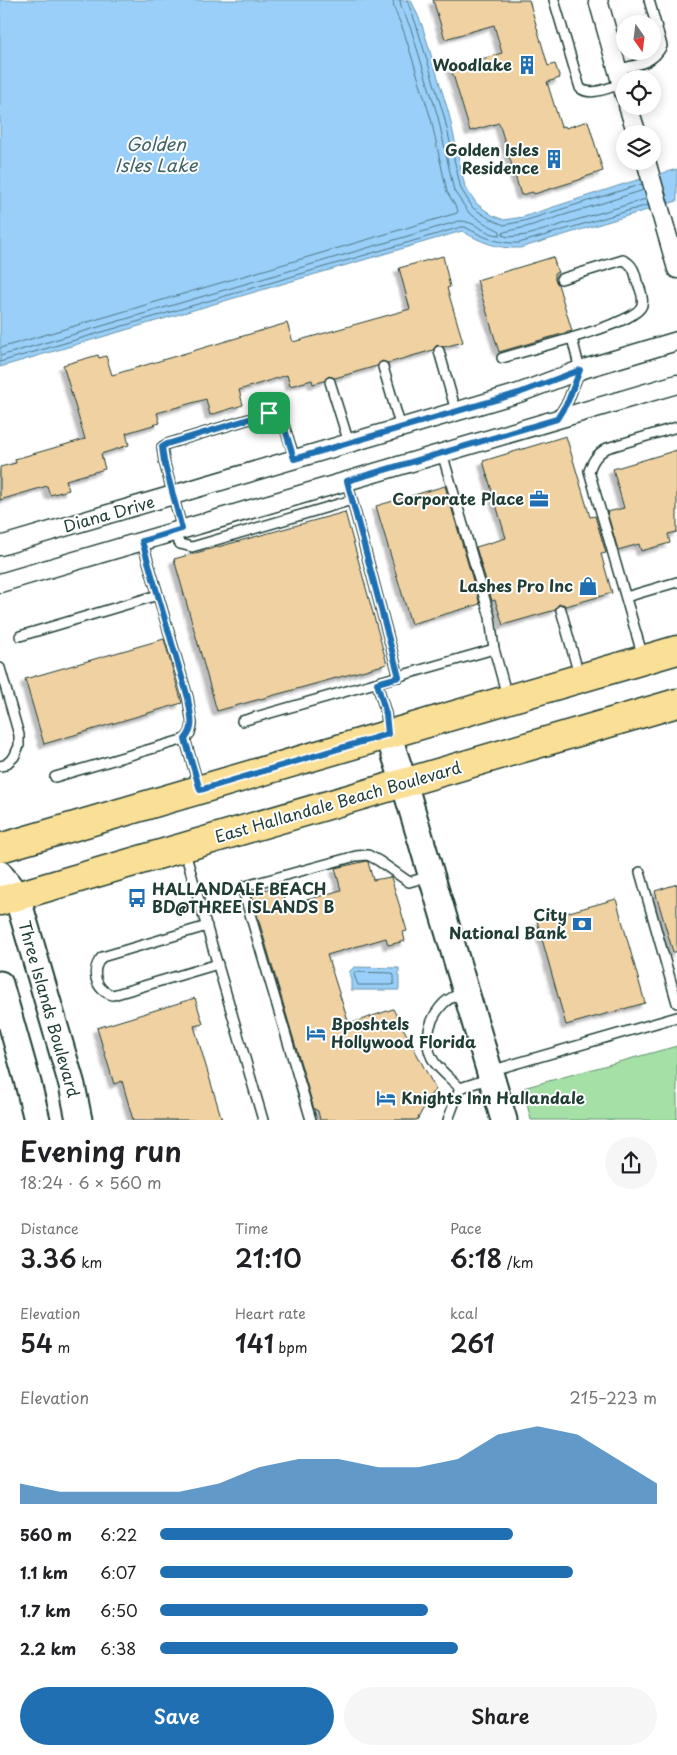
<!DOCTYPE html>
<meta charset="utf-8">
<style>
body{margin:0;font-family:"Playpen Sans",sans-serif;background:#f6f6f6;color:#202124;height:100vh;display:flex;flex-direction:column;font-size:19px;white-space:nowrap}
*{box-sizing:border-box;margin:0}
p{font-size:16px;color:#757577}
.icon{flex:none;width:28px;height:28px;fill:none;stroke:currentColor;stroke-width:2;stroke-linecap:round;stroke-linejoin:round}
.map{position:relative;height:1120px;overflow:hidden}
.sheet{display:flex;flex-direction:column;background:#fff;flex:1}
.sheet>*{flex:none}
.needle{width:32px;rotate:166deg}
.controls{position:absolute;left:616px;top:15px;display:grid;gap:10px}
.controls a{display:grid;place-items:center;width:45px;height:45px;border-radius:50%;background:#fff;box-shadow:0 2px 12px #0003;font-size:25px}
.pin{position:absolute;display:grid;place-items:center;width:42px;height:42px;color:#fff;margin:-21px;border-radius:10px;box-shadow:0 2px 8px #0006}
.round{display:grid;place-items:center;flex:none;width:52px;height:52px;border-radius:26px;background:#f6f6f6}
.overview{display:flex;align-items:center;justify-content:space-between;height:85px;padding:0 20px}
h1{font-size:28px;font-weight:600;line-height:38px}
.figures{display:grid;grid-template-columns:repeat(3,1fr);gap:8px;height:85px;padding:5px 20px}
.figures div{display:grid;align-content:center}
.figures b{font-size:25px;font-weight:600}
.figures small{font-size:14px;font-weight:400}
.figures p{font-size:14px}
.chart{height:140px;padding:10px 20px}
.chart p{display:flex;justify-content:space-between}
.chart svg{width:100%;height:90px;margin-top:5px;fill:#1f6fb2;opacity:.7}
.cta{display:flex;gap:10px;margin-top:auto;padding:10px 20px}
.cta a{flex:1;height:58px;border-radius:30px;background:#1f6fb2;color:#fff;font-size:20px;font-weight:600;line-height:58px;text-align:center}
.cta a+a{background:#f6f6f6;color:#202124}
ul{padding:0 20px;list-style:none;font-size:16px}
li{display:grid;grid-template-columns:80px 60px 1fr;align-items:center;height:38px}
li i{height:12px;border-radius:6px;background:#1f6fb2}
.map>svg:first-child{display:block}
.green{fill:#a5e1a7;stroke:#628f6e}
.water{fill:#99cff8;stroke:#6895aa}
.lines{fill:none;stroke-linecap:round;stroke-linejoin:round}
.shore{stroke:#507782;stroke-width:1}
.building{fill:#f0d1a2;stroke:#1f3d34;filter:url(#shadow)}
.lane-casing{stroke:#1f3d34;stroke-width:12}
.street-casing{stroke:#1f3d34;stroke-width:21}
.secondary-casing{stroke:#1f3d34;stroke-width:29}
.primary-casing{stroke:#1f3d34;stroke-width:31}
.lane{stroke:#fff;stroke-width:9}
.street{stroke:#fff;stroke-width:18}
.secondary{stroke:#fff;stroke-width:25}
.primary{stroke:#fadf96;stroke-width:28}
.route-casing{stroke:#fff;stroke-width:10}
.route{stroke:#1f6fb2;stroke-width:6}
.labels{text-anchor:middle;stroke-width:4;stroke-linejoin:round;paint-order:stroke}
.poi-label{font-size:16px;font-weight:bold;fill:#1f3d34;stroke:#fff;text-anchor:end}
.street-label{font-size:16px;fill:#1f3d34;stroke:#fff}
.water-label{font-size:18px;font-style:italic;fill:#3e6265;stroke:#fff}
</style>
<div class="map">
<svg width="677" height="1120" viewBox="0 0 677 1120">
<defs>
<filter id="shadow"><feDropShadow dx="-4.5" dy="4.5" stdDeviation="1" flood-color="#0004"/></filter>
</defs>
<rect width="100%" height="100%" fill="#fff"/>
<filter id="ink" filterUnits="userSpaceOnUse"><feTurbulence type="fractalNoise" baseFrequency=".02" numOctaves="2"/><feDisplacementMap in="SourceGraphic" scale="10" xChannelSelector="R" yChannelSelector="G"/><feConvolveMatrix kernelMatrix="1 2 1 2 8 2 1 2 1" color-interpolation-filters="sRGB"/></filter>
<g filter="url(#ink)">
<polygon class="green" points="677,1046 677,1120 531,1120 523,1088"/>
<g class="water">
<path d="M0,0H411L422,25L449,114L465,187L477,204L492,215L504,220L523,217L627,183L677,169V201L520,248C497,249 481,242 462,231L0,367Z"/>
<polygon points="354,967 399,968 399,990 351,990 351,980 349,972"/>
</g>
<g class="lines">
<g class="shore">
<polyline points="407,0 417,27 444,116 461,189 473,208 490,219 504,225 524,221 642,184"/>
<polyline points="644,190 526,227 504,232 502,235 508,237 527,235 646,199"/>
<polyline points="0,348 457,213 458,210 447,192 431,119 404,32 394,8 393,0"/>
<path d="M0,356L459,221C474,220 485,235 500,235V231L486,224L469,213L454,191L438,117L411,29L401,6L400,0"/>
<path d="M0,362L461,227H465C483,237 498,244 519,243L648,205"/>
<polygon points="355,972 392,973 394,975 394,984 391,985 358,985 354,975"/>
</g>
</g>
<g class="building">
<polygon points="433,0 529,0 548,66 555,64 560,78 547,82 561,127 565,126 566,128 588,121 603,171 582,178 582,179 534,194 533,192 521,195 499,123 470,131 451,68 502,53 494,25 445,39"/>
<polygon points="443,256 450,287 447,288 463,342 444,347 437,345 433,350 388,363 382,361 377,366 335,378 329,376 324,381 313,384 312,380 290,386 287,375 239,390 243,405 210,415 206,399 157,413 160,423 126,433 129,445 101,454 105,469 66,480 69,490 50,495 47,486 0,500 0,467 16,463 15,459 85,439 63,365 98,355 99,358 106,356 112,375 287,323 293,342 410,309 399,268"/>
<polygon points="553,257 558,273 555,273 555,280 558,284 572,331 499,352 477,280"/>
<polygon points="566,436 590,517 595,516 606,553 601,554 612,593 566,606 563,604 559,604 555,610 503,625 495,600 492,601 476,547 506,538 483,461"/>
<polygon points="677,450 677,532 668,534 670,543 641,551 639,544 618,550 607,512 624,508 613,469"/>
<polygon points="445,486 480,604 411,624 376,506"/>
<polygon points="345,512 387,664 217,711 174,559"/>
<polygon points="164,639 182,703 44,744 25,679"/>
<polygon points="367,861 368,862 373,880 391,877 407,931 403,932 405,941 388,945 386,938 327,955 349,1024 393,1009 436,1090 432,1093 417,1120 320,1120 318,1111 314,1109 251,894 280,885 286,906 341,890 335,868"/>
<polygon points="677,884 677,952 673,952 655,891"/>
<polygon points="616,899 645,1003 566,1025 537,921"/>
<polygon points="195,998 203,1024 194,1026 222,1120 133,1120 122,1081 114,1084 97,1028"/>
</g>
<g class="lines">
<g class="lane-casing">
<g id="lane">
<path d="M554,0L580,88C590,97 610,87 621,84"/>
<path d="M617,70C636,64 652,65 662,46L649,0"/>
<path d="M561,279L623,260C633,264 635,272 637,282C640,288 644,297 642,305C638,319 587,333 572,338"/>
<polyline points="439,351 456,411"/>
<polyline points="502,358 572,338 580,370 568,401 558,417"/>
<polyline points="383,367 401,428"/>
<polyline points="330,382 349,443"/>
<polyline points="442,453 490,617 494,649 507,696"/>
<polyline points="347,481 399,677"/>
<polyline points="182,529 164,461 162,447 167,444 269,413 277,414 282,419 295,459"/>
<polyline points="172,532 180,544 192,547 352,500"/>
<polyline points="626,597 677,582"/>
<polyline points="561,610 579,675"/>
<polyline points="20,636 158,595 142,541"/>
<path d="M643,657L589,471C593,460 597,454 607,448L677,427"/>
<polyline points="0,668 19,735 19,746 14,757 5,765 0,766"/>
<polyline points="377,683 386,714 388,731"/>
<polyline points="242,721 494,649"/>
<polyline points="185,739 199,787"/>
<polyline points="55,777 185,739 190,733 192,724 188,698 158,595"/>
<polyline points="184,849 263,1120"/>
<polyline points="640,872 677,1003"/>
<path d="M207,926L102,957C90,970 95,991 113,995L218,964"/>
<polyline points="490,1071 677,1017"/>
<path d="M460,1088C452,1080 442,1072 435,1063C422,1045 428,1019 444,1003C449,998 458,995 464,991"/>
<polyline points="460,1088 491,1078"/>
<polyline points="311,1120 242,887 356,856 368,855 379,861 409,882 430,876"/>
<polyline points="448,1120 460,1088"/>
</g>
</g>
<g class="street-casing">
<g id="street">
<polyline points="598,0 625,96"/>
<polyline points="628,106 637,134"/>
<polyline points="646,161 677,269"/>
<polyline points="0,546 519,393 580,370 677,341"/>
<polyline points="0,583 677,384"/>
</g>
</g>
<g class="secondary-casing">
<g id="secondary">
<polyline points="388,734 404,783 504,1120"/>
<polyline points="0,874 17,896 72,1085 79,1120"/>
<polyline points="0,984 28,1083 37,1120"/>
</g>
</g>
<g class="primary-casing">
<g id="primary">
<polyline points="0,848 677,650"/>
<polyline points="0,901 677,703"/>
</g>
</g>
<use href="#lane" class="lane"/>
<use href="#street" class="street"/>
<use href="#secondary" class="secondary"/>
<use href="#primary" class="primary"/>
</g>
</g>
<g class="lines" filter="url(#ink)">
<g class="route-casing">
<path id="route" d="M580,370L568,401L557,419L347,481L399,677L377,683L386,714L388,734L200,790L185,739C196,727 190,714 188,698L142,541L182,529L164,461L162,447L167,444L269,413L276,414L282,419L294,459L519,393Z"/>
</g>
<use href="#route" class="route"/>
</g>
<defs>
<g id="building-bare" transform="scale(1.5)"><path d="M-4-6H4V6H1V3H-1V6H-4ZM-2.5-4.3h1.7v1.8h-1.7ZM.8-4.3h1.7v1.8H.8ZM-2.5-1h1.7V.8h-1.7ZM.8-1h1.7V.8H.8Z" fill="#1f6fb2" stroke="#fff" stroke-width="2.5" paint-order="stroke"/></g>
<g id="office-bare" transform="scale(1.5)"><path d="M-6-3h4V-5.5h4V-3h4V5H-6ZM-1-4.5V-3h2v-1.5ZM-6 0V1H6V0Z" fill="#1f6fb2" stroke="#fff" stroke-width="2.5" paint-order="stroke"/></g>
<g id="shop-bare" transform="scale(1.5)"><path d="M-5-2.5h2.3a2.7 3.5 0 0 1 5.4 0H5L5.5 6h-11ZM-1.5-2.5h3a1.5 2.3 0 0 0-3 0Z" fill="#1f6fb2" stroke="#fff" stroke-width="2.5" paint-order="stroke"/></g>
<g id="bus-bare" transform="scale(1.5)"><path d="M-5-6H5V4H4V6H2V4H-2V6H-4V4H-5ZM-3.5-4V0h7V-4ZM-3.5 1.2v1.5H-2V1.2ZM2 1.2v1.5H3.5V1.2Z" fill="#1f6fb2" stroke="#fff" stroke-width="2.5" paint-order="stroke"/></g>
<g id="bank-bare" transform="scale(1.5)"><path d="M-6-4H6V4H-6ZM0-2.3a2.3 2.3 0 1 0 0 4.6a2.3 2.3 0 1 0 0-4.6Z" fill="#1f6fb2" stroke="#fff" stroke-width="2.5" paint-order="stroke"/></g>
<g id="hotel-bare" transform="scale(1.5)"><path d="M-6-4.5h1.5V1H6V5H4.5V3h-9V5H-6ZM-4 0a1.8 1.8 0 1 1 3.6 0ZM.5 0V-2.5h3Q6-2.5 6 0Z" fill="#1f6fb2" stroke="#fff" stroke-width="2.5" paint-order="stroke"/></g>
</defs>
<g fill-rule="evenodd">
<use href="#building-bare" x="527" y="65"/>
<use href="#building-bare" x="554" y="159"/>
<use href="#office-bare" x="539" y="499"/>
<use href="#shop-bare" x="588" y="586"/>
<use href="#bus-bare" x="137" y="898"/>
<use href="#bank-bare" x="582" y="924"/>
<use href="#hotel-bare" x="316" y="1033"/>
<use href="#hotel-bare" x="386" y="1098"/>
</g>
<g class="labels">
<g class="poi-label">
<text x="512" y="71">Woodlake</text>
<text x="539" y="156">Golden Isles<tspan x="539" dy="18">Residence</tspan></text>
<text x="524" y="505">Corporate Place</text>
<text x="573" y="592">Lashes Pro Inc</text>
<text x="152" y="895" text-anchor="start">HALLANDALE BEACH<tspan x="152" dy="18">BD@THREE ISLANDS B</tspan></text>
<text x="567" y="921">City<tspan x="567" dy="18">National Bank</tspan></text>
<text x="331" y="1030" text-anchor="start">Bposhtels<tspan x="331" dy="18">Hollywood Florida</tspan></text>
<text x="401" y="1104" text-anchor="start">Knights Inn Hallandale</text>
</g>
<g class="street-label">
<text transform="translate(109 514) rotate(-16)" y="6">Diana Drive</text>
<text transform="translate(338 802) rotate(-16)" y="6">East Hallandale Beach Boulevard</text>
<text transform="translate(49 1009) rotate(74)" y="6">Three Islands Boulevard</text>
</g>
<g class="water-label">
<text x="156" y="151">Golden<tspan x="156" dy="21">Isles Lake</tspan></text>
</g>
</g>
</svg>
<div class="controls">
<a><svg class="needle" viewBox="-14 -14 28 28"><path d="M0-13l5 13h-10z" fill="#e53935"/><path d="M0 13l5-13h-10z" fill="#757577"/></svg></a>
<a><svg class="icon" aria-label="locate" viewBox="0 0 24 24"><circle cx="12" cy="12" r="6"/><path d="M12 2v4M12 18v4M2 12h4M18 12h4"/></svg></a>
<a><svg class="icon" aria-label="layers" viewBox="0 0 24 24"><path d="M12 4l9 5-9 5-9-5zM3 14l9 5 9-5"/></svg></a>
</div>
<div class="pin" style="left:269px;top:413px;background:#1e9e55"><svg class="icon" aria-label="arrive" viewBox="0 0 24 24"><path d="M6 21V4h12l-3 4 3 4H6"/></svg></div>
</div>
<section class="sheet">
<div class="overview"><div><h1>Evening run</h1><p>18:24 · 6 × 560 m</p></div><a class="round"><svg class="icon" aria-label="share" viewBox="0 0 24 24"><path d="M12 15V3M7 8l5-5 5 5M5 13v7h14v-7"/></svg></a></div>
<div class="figures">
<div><p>Distance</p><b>3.36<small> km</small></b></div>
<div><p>Time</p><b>21:10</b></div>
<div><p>Pace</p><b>6:18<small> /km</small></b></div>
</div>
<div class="figures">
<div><p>Elevation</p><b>54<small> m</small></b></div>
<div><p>Heart rate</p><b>141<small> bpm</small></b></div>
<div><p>kcal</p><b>261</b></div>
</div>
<div class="chart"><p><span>Elevation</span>215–223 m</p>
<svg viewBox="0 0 160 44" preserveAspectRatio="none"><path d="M0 44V34L10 38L20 38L30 38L40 38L50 34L60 26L70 22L80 22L90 26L100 26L110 22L120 10L130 6L140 10L150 22L160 34V44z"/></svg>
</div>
<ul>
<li><b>560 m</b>6:22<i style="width:71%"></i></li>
<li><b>1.1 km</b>6:07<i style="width:83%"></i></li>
<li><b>1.7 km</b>6:50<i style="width:54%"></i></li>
<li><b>2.2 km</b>6:38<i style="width:60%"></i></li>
</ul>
<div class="cta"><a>Save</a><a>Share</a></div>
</section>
